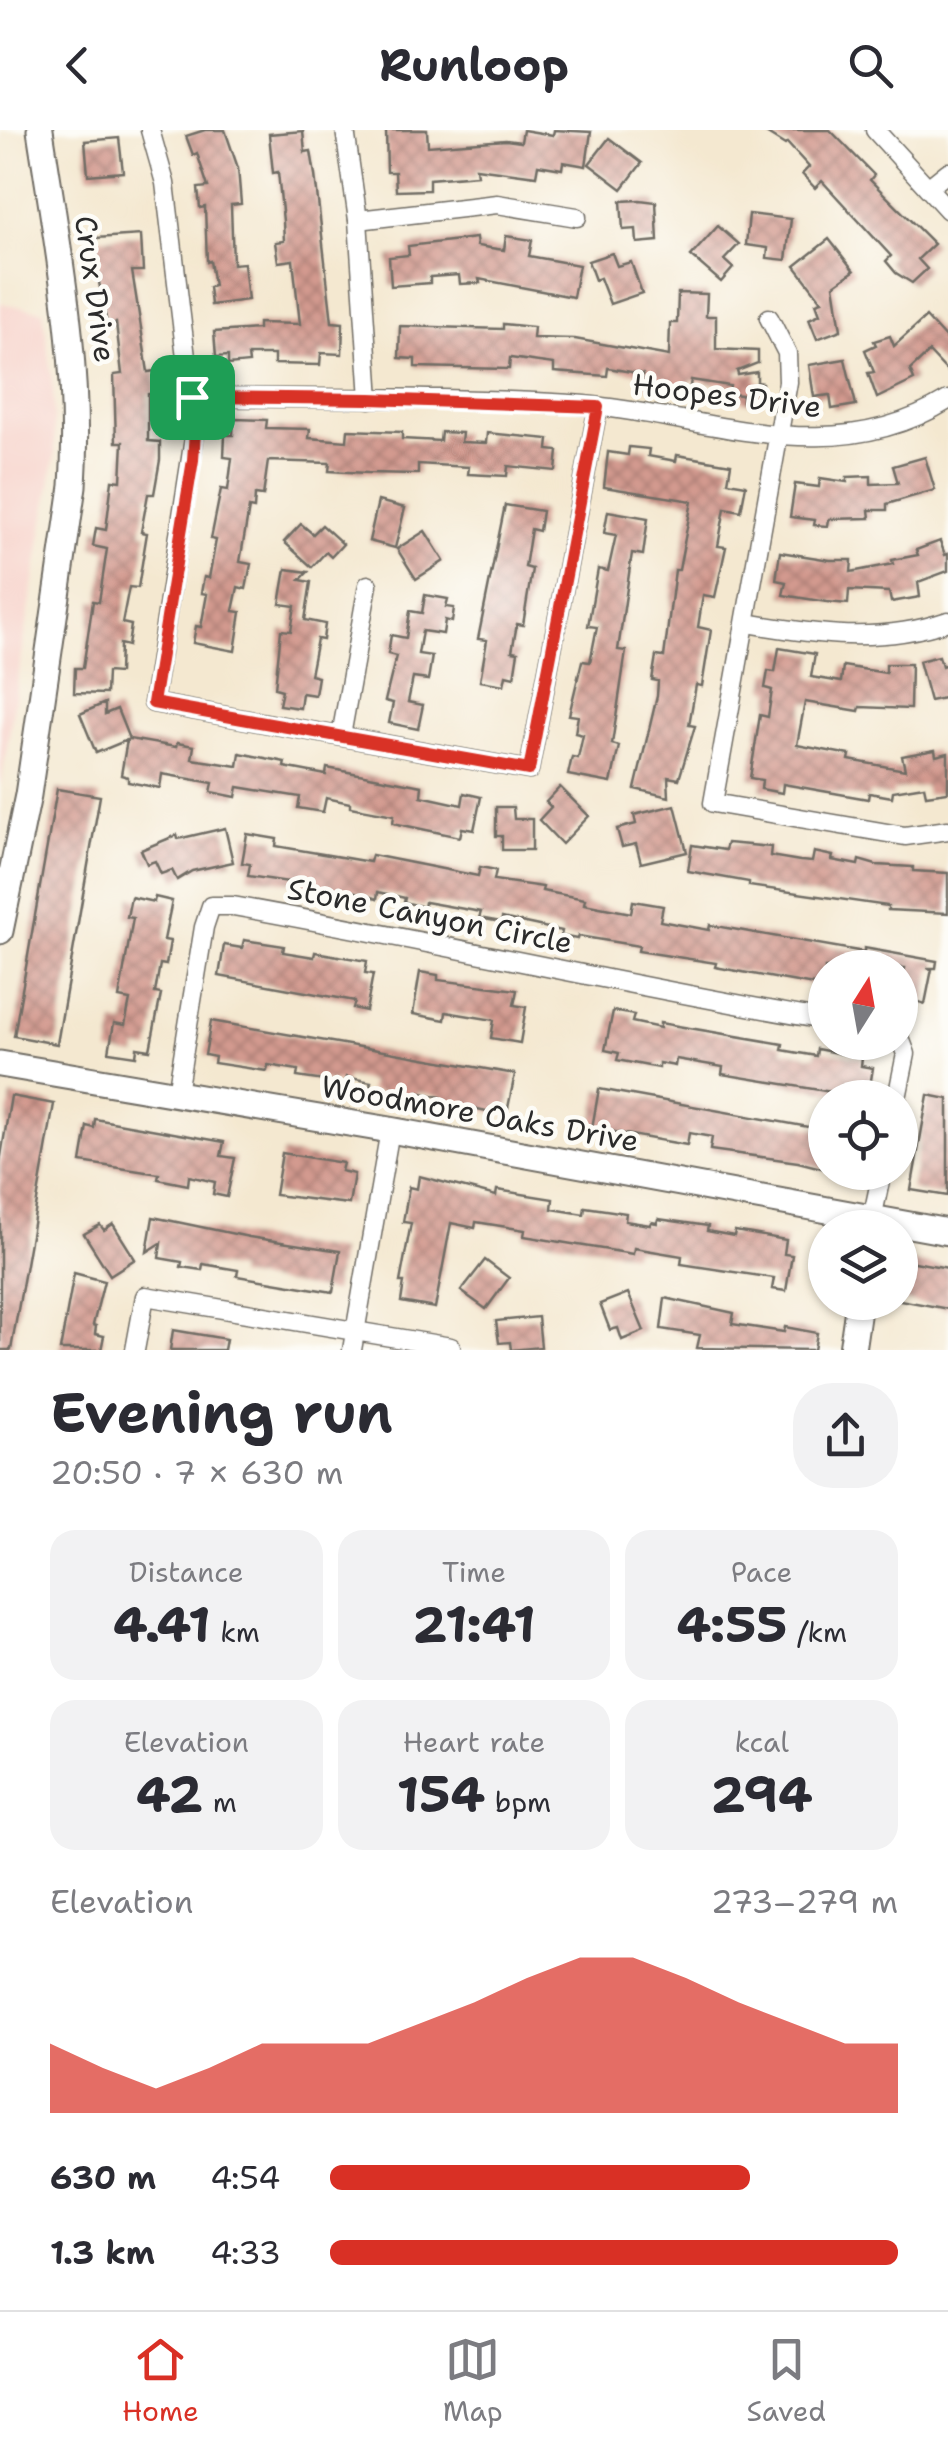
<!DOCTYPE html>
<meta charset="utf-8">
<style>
body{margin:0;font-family:"Shantell Sans",sans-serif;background:#f2f2f3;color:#2b2b33;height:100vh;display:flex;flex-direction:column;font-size:38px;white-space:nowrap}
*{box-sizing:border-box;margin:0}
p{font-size:32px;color:#7c7c81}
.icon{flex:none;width:55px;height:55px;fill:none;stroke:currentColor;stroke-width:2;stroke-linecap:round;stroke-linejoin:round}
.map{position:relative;height:1220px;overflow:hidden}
.drawer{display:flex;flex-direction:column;background:#fff;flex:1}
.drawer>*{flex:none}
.needle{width:65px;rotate:11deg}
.controls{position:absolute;left:808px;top:820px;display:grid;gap:20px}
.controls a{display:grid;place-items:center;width:110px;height:110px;border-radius:50%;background:#fff;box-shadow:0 2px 8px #0004;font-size:50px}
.pin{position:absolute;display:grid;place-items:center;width:85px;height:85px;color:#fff;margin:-42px;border-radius:20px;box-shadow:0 5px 15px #0006}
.round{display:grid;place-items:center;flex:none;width:105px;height:105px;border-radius:40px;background:#f2f2f3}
.overview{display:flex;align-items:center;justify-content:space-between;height:170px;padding:0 50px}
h1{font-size:55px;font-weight:700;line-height:75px}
.figures{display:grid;grid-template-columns:repeat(3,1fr);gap:15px;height:170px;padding:10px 50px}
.figures div{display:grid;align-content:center;border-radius:25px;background:#f2f2f3;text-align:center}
.figures b{font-size:50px;font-weight:700}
.figures small{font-size:28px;font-weight:400}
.figures p{font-size:28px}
.chart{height:280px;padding:20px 50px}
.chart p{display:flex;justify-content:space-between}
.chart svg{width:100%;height:180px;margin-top:10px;fill:#d93025;opacity:.7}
ul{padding:0 50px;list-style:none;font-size:32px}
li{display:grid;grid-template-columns:160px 120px 1fr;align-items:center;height:75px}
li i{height:25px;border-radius:12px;background:#d93025}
header{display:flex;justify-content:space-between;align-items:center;height:130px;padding:0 50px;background:#fff;font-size:45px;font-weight:700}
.tab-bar{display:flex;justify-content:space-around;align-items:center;height:140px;border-top:2px solid #e1e1e2;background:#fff;font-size:28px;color:#7c7c81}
.tab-bar a{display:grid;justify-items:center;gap:5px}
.tab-bar .on{color:#d93025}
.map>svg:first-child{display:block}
.built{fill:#f7d1c9}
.building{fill:url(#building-cross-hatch)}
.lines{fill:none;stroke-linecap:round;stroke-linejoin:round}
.street-casing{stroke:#716d65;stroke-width:21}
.secondary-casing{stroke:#716d65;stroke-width:29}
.street{stroke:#fff;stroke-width:18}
.secondary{stroke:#fff;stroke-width:25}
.route-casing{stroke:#fff;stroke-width:20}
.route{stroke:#d93025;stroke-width:12}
.labels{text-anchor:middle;stroke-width:9;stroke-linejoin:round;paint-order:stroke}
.street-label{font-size:30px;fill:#2b2b2b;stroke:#fdfcf7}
</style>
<header><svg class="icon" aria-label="back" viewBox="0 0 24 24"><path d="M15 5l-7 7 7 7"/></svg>Runloop<svg class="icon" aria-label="search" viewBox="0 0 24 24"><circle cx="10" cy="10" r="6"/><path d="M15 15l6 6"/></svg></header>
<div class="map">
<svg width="948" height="1220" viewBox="0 0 948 1220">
<defs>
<pattern id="building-cross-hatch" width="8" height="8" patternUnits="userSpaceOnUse" patternTransform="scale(2.5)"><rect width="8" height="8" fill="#d39a8f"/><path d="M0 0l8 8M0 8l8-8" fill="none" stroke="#ab7e75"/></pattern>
</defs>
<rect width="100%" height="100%" fill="#fdfcf7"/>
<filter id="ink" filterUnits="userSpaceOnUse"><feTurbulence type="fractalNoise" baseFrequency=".01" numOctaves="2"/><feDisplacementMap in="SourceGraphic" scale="20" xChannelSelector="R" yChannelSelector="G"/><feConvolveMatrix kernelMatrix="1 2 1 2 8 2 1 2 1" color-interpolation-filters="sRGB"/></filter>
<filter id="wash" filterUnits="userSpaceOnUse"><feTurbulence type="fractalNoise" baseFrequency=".0048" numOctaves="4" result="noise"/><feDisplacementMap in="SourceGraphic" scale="40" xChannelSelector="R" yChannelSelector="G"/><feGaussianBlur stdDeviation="2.25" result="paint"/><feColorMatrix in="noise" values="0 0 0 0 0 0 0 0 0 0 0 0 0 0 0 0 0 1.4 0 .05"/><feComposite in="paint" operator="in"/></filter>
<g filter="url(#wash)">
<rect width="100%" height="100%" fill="#f4e8d0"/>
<polygon class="built" points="0,173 43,181 53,261 55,323 0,659"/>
<g id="blocks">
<g class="building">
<polygon points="205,0 225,0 238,38 241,74 231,75 233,134 244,133 248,170 211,175 209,157 214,156 210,131 207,132 205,77 200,78 198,58 208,57 197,23 193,25 186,6"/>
<polygon points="386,0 427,0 428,16 506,10 521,12 523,0 553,5 554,0 591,2 586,36 563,32 562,39 538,35 536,46 476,38 477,45 429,49 429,60 396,61 395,42 387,42"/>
<polygon points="761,0 830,0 874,45 870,50 934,114 918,129 927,139 912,153 896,143 886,131 891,126 822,51 815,58 802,44 809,37 787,13 785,15"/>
<polygon points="303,1 305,22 311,21 315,45 332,192 343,193 342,224 321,223 320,235 274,234 274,225 248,225 249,233 228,235 228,226 216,227 214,202 258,199 258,193 300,194 293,130 278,132 275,112 284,111 283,91 278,42 273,43 269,4"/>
<polygon points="119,8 123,42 88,45 85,11"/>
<polygon points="609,8 642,33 622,59 589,34"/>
<polygon points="640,70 656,72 658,111 637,113 636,99 623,100 621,71"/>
<polygon points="749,84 791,89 786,130 767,128 768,118 746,115"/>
<polygon points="718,96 739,114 724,130 733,138 721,152 691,126"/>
<polygon points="141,105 143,141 132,141 148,242 155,241 156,263 148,264 148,311 160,312 160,330 154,364 148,364 141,402 147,403 138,458 129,457 122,493 131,495 128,516 120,514 119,543 107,542 106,564 74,563 75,538 83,538 93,471 99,472 107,419 93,416 96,398 106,400 112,350 121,351 123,312 116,312 114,245 122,244 116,193 107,194 98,147 96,108"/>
<polygon points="506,106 532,110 529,126 579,135 573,167 479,149 480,153 460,154 459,145 430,147 430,153 391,156 389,127 409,125 408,116 476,108 477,116 504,120"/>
<polygon points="829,109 854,141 834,155 841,200 817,209 809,189 820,184 816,173 822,171 795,136"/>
<polygon points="612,123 617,136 631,132 642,163 610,174 600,148 595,150 588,131"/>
<polygon points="678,163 707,164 706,186 716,186 716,219 758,221 758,233 737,241 738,245 757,242 757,252 762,253 761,273 742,272 742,265 729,264 730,256 691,250 689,261 661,258 642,255 643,244 608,238 607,246 554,242 554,234 510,228 509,239 415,237 415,229 399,228 400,196 503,199 503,194 534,197 533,208 575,209 669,226 670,193 677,193"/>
<polygon points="926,187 948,211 948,242 929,222 910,240 914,250 877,268 868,243 874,242 865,220 876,215 874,211 890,206 894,216"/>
<polygon points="845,229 856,275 832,279 830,265 814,267 809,235"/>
<polygon points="234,289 267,290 266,298 310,299 309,308 347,311 348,300 402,302 402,309 440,311 441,302 462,303 461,312 486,313 487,303 549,309 548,320 558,321 556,341 508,336 507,346 468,344 469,337 418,334 418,344 368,343 329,341 330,333 268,331 263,366 255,365 254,379 249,378 240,432 251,434 246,459 238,457 233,481 241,482 235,521 193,513 196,496 201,497 207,464 201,463 204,447 209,448 216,410 211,409 221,359 228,360 232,328 224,327 225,305 233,305"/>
<polygon points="629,317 649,319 648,326 676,331 677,325 731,334 728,352 746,355 741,381 725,378 718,416 726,417 715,467 703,465 698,497 711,500 702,556 696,555 689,595 695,596 679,649 668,647 669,667 635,659 657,566 658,551 652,550 656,526 664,527 675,440 679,440 692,371 604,357 608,322 628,325"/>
<polygon points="925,327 935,360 887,374 887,380 869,380 870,388 829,389 828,396 814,395 815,390 790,387 795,354 819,357 820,348 847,352 847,347 871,346 871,354 898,353 893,336"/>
<polygon points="378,371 405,378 395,418 369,411"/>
<polygon points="505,375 542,381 539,401 531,399 525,437 532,439 523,495 517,494 512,521 518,522 514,547 506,545 504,555 480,551 487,510 478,509"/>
<polygon points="608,381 648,388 643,425 632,423 618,520 626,521 612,614 619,616 611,653 568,645 572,627 578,628 583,605 575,603 578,586 569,585 582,531 590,532 597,497 588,496 598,439 608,441 616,405 604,403"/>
<polygon points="301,394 313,404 322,395 343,414 331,427 326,422 312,437 284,412"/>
<polygon points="425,401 444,431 416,449 397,419"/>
<polygon points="940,411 945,425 948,424 948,441 918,452 920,467 891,472 889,462 849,460 848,474 827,472 783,465 786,452 776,450 780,422 830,430 852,430 851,442 893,434 892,430 918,425 916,420"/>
<polygon points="286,439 308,442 300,450 311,452 305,490 325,494 323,510 317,509 310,545 318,547 315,565 302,563 300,578 279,575 282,560 275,558 281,500 291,501 295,476 280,474"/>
<polygon points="425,465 448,469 446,477 454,478 452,492 445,490 443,504 422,501 418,524 432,526 428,550 413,548 408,572 423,575 418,599 389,593 393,573 385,571 396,526 388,524 391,505 406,508 410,481 422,483"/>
<polygon points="779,518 815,524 811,547 841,552 843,536 886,543 886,534 911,534 910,579 860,577 859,581 805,572 797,615 850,625 849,630 905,640 902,626 935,620 936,626 948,623 948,662 926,665 924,656 893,661 892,667 869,663 868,669 783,654 782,663 761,659 762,650 750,648 760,585 768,587 772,560 765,558 768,541 775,542"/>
<polygon points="939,526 942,536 948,534 948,567 930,571 919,531"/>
<polygon points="105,573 105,584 117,579 129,609 176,617 177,613 194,616 192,629 238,636 240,623 285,632 284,637 326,645 327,638 422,656 421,666 462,675 464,663 481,667 474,700 462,698 460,707 393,693 394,685 350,677 350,673 326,668 323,682 298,678 300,667 238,657 236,667 211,662 213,653 162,644 160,658 128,652 128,647 121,645 127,610 96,623 80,584"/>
<polygon points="560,657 589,686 562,714 539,690 551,677 546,672"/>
<polygon points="57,659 100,666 57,914 14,906"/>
<polygon points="675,675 687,722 641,733 636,714 622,717 617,699 636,694 634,685"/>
<polygon points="496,677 513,677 514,689 532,689 532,720 502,720 502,706 496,706"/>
<polygon points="225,698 233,732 192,741 177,750 172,740 161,744 155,731 147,734 141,720 177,705 178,709"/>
<polygon points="247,704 277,709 276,716 370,732 372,725 478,746 480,737 496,740 494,750 543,757 542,761 585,769 584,774 631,783 633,771 663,776 660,791 709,800 710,795 864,822 864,818 937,831 936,838 927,838 932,839 925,874 900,866 905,838 825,838 825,857 780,849 715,837 716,833 638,821 639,816 578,806 577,809 561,806 562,801 502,788 501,792 479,788 481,782 425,772 424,777 404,772 405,768 378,762 377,769 356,762 248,746 250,734 242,733"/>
<polygon points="727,713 771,717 770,726 800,731 812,732 814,722 833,726 832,730 858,735 859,730 876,735 913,737 913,741 948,743 948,783 888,780 888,776 749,756 749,752 688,741 692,715 725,720"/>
<polygon points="131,767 154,772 155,767 172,771 164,810 170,811 166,835 160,834 155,863 161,864 150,920 137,918 136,926 109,922 114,893 125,895 130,870 119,868 133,788 127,787"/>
<polygon points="244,810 284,816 283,822 314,827 315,822 367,831 365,843 373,844 366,881 353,878 355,871 219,846 224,815 242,818"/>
<polygon points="420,842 438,845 438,850 517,860 514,875 526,877 520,913 491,908 494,890 446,882 445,890 413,884"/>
<polygon points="613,881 634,885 632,892 660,898 660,893 783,914 782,920 816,926 817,919 862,928 861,936 873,938 868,968 722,944 723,937 676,929 675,936 659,933 659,938 617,930 619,923 605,920"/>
<polygon points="211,891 515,944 508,978 498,976 496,983 440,971 441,967 417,962 416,969 369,961 371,952 346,947 345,954 297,947 298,940 268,935 267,941 214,933 215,927 205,925"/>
<polygon points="599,959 825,1000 825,1039 798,1032 710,1020 712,1007 689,1003 687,1015 592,998"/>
<polygon points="928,965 948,969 948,1066 911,1060"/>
<polygon points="11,966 54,974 11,1220 0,1220 0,1032"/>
<polygon points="95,989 224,1012 221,1026 235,1028 227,1067 213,1064 215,1052 189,1046 188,1055 158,1049 159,1044 81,1032 87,996 94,998"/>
<polygon points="282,1023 343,1033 341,1041 354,1044 349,1074 275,1065"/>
<polygon points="419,1046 496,1066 497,1060 553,1069 552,1079 584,1084 585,1077 626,1083 625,1091 650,1095 651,1092 657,1093 658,1089 708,1096 707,1101 734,1106 735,1101 786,1110 784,1124 792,1125 786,1161 772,1159 774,1148 681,1134 682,1126 634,1118 633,1124 554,1111 524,1106 525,1100 476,1092 475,1098 451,1093 435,1178 401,1172 404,1152 400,1152 411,1093 403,1092 409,1057 417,1059"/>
<polygon points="153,1087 249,1107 340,1121 333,1162 237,1146 238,1140 203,1134 202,1140 181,1137 182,1132 159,1128 161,1113 147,1122"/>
<polygon points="113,1094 135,1129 110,1145 84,1104 100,1095 104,1100"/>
<polygon points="485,1130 509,1148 486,1179 461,1161"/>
<polygon points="909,1131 948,1138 948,1179 900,1170 900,1138 908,1139"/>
<polygon points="74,1143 104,1151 93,1195 96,1196 95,1204 104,1206 101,1220 60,1220"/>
<polygon points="628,1163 644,1201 622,1210 618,1198 610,1200 600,1174"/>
<polygon points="665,1168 734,1183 732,1194 784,1202 785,1197 817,1203 814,1220 697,1218 700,1205 661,1199"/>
<polygon points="538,1187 541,1217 511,1220 510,1212 499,1213 496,1191"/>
<polygon points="173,1200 226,1209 224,1220 170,1220"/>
</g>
</g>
</g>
<g filter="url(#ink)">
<use href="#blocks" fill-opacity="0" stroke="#716d65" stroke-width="2.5"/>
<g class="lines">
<g class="street-casing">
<g id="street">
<polyline points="150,0 165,53 195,302 153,573 529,640 598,277"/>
<polyline points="345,0 358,90 370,269"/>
<polyline points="875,0 948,80"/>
<polyline points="928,58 948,42"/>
<polyline points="358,90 497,74 577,87"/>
<polyline points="769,188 787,223 788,252 713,673 905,706 948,700"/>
<path d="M192,267C318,269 445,266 571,274C701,282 825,345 948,270"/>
<path d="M747,493C816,505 880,514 948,491"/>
<polyline points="341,606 368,455"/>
<path d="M177,963L204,797L211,776H233C431,811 627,856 825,890"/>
<polyline points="897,968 906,924 900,908"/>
<polyline points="872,1089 882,1042"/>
<polyline points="135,1220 145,1166 451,1217"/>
<polyline points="352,1220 390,1000"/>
</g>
</g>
<g class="secondary-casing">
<g id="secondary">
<path d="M0,801L28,665L73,356C81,236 58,119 40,0"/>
<polyline points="0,934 390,1000 948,1102"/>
<polyline points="852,1220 859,1172"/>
</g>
</g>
<use href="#street" class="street"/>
<use href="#secondary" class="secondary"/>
</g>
</g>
<g class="lines" filter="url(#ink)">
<g class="route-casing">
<polygon id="route" points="192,267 370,269 598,277 529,640 153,573 193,330 195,302"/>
</g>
<use href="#route" class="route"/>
</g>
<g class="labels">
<g class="street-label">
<text transform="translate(95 159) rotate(82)" y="10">Crux Drive</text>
<text transform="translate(727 266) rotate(7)" y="10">Hoopes Drive</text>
<text transform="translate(430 786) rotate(11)" y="10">Stone Canyon Circle</text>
<text transform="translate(480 984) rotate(10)" y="10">Woodmore Oaks Drive</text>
</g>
</g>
</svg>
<div class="controls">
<a><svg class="needle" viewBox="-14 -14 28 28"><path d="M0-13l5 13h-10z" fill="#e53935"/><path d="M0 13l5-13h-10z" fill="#7c7c81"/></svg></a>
<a><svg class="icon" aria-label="locate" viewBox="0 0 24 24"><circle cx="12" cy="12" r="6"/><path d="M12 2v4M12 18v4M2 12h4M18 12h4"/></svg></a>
<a><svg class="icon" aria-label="layers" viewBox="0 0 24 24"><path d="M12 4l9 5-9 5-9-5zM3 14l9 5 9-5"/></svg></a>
</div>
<div class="pin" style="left:192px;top:267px;background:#1e9e55"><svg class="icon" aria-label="arrive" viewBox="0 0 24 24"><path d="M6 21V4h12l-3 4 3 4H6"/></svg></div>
</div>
<section class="drawer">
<div class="overview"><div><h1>Evening run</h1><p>20:50 · 7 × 630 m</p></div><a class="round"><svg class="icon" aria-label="share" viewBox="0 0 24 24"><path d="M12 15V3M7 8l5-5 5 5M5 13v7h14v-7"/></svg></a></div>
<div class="figures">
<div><p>Distance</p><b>4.41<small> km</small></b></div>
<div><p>Time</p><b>21:41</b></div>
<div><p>Pace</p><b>4:55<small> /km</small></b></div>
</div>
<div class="figures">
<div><p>Elevation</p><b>42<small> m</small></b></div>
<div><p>Heart rate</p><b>154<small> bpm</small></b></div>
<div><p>kcal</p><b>294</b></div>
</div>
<div class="chart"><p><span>Elevation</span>273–279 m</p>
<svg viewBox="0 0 160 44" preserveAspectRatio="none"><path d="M0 44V27L10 33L20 38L30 33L40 27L50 27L60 27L70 22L80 17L90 11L100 6L110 6L120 11L130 17L140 22L150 27L160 27V44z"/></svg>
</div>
<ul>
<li><b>630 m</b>4:54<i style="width:74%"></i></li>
<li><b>1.3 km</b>4:33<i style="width:100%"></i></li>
</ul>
</section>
<nav class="tab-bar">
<a class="on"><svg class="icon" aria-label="home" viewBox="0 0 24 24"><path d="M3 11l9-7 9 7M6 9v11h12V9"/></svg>Home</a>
<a><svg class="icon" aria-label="map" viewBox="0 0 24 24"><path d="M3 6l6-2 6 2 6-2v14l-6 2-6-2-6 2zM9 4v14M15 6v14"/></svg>Map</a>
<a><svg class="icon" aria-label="saved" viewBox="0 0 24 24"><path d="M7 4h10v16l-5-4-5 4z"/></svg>Saved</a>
</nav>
